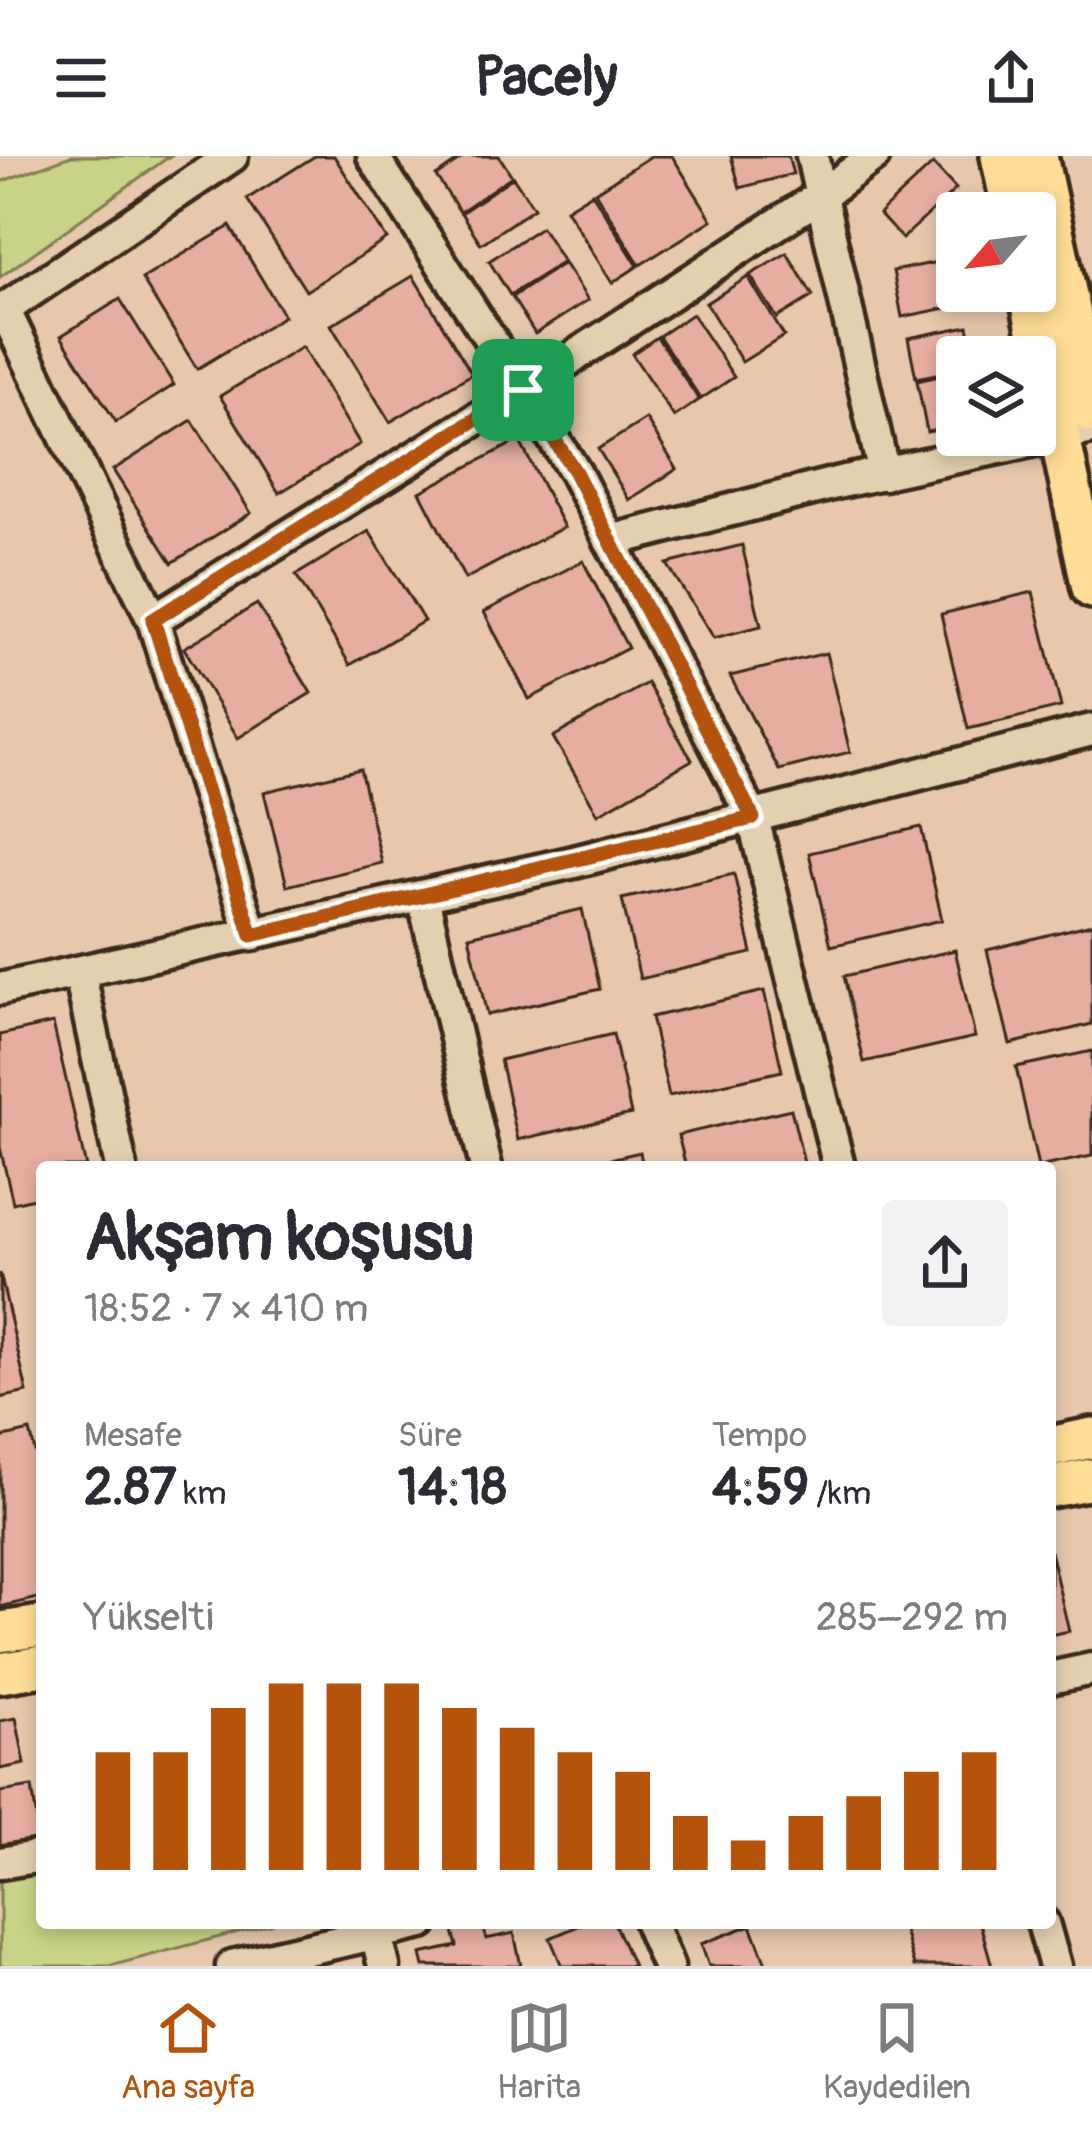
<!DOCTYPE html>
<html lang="tr">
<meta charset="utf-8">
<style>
body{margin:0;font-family:Pangolin,sans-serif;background:#f2f2f3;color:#2b2b33;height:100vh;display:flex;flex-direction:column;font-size:45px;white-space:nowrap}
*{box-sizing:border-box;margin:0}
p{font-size:39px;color:#7c7c81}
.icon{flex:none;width:66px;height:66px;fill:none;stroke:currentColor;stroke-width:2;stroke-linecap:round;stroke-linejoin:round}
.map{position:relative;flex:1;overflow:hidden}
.drawer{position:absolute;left:36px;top:1005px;width:1020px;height:768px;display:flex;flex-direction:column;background:#fff;border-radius:12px;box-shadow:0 6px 18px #0003}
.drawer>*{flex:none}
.needle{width:78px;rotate:242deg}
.controls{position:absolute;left:936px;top:36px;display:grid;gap:24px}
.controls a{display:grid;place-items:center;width:120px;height:120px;border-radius:12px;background:#fff;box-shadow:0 6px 18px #0003;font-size:60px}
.pin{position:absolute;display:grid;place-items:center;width:102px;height:102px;color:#fff;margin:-51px;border-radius:24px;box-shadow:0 6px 18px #0006}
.round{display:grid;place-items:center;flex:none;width:126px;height:126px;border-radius:12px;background:#f2f2f3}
.headline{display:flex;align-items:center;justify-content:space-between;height:204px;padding:0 48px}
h1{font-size:66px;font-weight:700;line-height:90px}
.figures{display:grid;grid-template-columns:repeat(3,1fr);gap:18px;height:204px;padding:12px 48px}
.figures div{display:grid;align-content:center}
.figures b{font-size:51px;font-weight:700}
.figures small{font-size:33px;font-weight:400}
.figures p{font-size:33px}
.chart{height:336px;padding:24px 48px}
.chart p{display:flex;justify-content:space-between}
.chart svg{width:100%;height:216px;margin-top:12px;stroke:#b45309;stroke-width:6}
header{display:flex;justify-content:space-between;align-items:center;height:156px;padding:0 48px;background:#fff;font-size:54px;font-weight:700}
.tab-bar{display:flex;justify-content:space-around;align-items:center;height:168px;border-top:3px solid #e1e1e2;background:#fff;font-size:33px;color:#7c7c81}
.tab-bar a{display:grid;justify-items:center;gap:6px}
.tab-bar .active{color:#b45309}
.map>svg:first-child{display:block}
.green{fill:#c8d387;stroke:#827e52;stroke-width:3}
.building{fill:#e6aea1;stroke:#3b2a1e;stroke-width:3}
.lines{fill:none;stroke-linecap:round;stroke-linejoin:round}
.minor-casing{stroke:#3b2a1e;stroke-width:39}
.major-casing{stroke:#3b2a1e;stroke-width:48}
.minor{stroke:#e4d0ae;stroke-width:30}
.major{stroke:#ffdd96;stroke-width:39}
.route-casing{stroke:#fff;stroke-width:24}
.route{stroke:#b45309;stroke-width:15}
</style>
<header><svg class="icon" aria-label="menu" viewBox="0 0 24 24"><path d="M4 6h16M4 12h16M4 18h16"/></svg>Pacely<svg class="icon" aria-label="share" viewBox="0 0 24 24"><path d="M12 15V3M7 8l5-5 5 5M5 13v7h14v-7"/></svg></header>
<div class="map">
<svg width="1092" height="1810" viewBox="0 0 1092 1810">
<rect width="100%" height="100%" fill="#e7c8ac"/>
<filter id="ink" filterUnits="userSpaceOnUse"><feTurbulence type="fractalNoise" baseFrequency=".00833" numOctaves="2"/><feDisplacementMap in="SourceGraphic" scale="24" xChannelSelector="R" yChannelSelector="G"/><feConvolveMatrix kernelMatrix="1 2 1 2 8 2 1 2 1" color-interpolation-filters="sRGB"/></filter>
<g filter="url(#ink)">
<g class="green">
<polygon points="71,0 170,0 0,121 0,26"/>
<polygon points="42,1708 42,1767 273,1767 110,1810 0,1810 0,1716"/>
</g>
<g class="building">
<polygon points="315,0 334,0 387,83 306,135 247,43"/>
<polygon points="465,0 499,0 512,20 460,56 436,20"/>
<polygon points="651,0 672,0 712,64 640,109 595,36"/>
<polygon points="731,0 788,0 793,18 740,32"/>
<polygon points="933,8 956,33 902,83 879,58"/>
<polygon points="513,21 534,52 481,88 461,57"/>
<polygon points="592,37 638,110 612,127 566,53"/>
<polygon points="230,70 284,160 197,213 142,123"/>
<polygon points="541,71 563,106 510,139 489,105"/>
<polygon points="787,97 813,140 777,162 750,119"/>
<polygon points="957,102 957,135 969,135 971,147 902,161 893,115"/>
<polygon points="564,107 588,144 535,178 512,141"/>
<polygon points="413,120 472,218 390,266 331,169"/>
<polygon points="748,121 784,180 742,206 706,147"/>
<polygon points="120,143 174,229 116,266 61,180"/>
<polygon points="692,158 734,221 701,243 659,180"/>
<polygon points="968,170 974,201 957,201 957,214 916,222 908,182"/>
<polygon points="657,181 699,244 674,261 632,198"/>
<polygon points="302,191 360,288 279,337 220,240"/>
<polygon points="957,216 957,270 927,276 917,225"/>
<polygon points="646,263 677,313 629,344 598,293"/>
<polygon points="192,264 251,357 172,407 113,314"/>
<polygon points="519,284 564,371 465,423 420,336"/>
<polygon points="369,375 424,465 350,509 296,419"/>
<polygon points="742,389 761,470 714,482 667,408"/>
<polygon points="583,405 628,492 529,543 484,456"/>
<polygon points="1033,436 1061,551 968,573 941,458"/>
<polygon points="257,448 311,537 238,582 184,492"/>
<polygon points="826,497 850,596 779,614 730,520"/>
<polygon points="647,527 692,604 598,658 553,581"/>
<polygon points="360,613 382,707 287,730 264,636"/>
<polygon points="921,671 942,764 831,790 809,697"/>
<polygon points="734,718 752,797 640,823 622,743"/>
<polygon points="582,753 600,833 487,859 469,780"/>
<polygon points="1092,768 1092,868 1010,888 987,794"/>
<polygon points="955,794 975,881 864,906 844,820"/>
<polygon points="764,835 782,915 669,940 651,861"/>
<polygon points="53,867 86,1011 42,1011 42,1040 13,1047 0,991 0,879"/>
<polygon points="613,878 631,958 518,984 500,904"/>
<polygon points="1092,895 1092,1000 1038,1011 1016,911"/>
<polygon points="791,953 805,1011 686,1011 678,979"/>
<polygon points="640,996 643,1011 575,1011"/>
<polygon points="0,1117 27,1236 0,1242"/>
<polygon points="30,1275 42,1325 42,1441 0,1451 0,1282"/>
<polygon points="1050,1395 1069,1475 1050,1479"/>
<polygon points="16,1562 25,1608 0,1613 0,1565"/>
<polygon points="32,1631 40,1684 0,1691 0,1636"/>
<polygon points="482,1767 486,1783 514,1777 521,1810 424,1810 421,1798 457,1790 452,1771"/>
<polygon points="585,1767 614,1767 633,1810 562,1810 550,1782"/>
<polygon points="902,1767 980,1767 992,1810 914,1810"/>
<polygon points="751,1769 767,1810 709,1810 701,1788"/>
</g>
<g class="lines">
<g class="minor-casing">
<g id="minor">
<polyline points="373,0 575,316 753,662 839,1011"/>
<polyline points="812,0 884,318"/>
<polyline points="4,153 153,464 252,779"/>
<polyline points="0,156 232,0"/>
<polyline points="610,385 836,327 1092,272"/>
<polyline points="153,464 523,234 820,40 874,0"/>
<polyline points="423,741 486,1011"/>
<polyline points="80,818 121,1011"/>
<polyline points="0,833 574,706 1092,574"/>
<polyline points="1050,1522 1092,1513"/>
<polyline points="0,1707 42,1700"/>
<polyline points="650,1767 668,1810"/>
<polyline points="1043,1767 1055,1810"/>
<polyline points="376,1777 384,1810"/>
<polyline points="232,1810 422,1767"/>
</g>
</g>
<g class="major-casing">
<g id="major">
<polyline points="1001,0 1013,57"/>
<polyline points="1037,0 1092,256"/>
<polyline points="1029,135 1092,432"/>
<polyline points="1050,1291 1092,1282"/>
<polyline points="1050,1331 1092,1323"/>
<polyline points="0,1476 42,1470"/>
<polyline points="0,1517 42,1510"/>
</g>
</g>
<use href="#minor" class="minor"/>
<use href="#major" class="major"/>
</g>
</g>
<g class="lines" filter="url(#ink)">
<g class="route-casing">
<polygon id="route" points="523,234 575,316 753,662 252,779 153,464"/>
</g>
<use href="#route" class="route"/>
</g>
</svg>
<div class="controls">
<a><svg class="needle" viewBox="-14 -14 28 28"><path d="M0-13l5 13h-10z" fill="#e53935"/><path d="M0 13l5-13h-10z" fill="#7c7c81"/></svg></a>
<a><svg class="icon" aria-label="layers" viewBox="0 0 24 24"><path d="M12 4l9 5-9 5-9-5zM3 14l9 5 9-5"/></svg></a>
</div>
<div class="pin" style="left:523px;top:234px;background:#1e9e55"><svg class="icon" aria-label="arrive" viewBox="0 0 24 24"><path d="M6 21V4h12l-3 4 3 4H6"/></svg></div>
<section class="drawer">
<div class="headline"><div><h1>Akşam koşusu</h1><p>18:52 · 7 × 410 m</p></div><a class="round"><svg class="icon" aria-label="share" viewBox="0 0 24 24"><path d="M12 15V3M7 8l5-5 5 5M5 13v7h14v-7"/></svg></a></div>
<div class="figures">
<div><p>Mesafe</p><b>2.87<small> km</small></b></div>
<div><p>Süre</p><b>14:18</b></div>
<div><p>Tempo</p><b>4:59<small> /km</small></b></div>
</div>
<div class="chart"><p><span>Yükselti</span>285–292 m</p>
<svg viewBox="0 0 160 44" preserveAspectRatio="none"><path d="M5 44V20M15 44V20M25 44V11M35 44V6M45 44V6M55 44V6M65 44V11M75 44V15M85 44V20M95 44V24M105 44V33M115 44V38M125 44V33M135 44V29M145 44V24M155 44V20"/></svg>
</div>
</section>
</div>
<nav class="tab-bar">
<a class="active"><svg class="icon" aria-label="home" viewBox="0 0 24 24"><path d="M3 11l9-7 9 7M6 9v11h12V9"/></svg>Ana sayfa</a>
<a><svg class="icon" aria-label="map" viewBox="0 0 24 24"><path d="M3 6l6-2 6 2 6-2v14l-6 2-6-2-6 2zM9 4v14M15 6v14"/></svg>Harita</a>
<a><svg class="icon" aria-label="saved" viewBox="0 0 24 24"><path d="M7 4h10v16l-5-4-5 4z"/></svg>Kaydedilen</a>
</nav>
